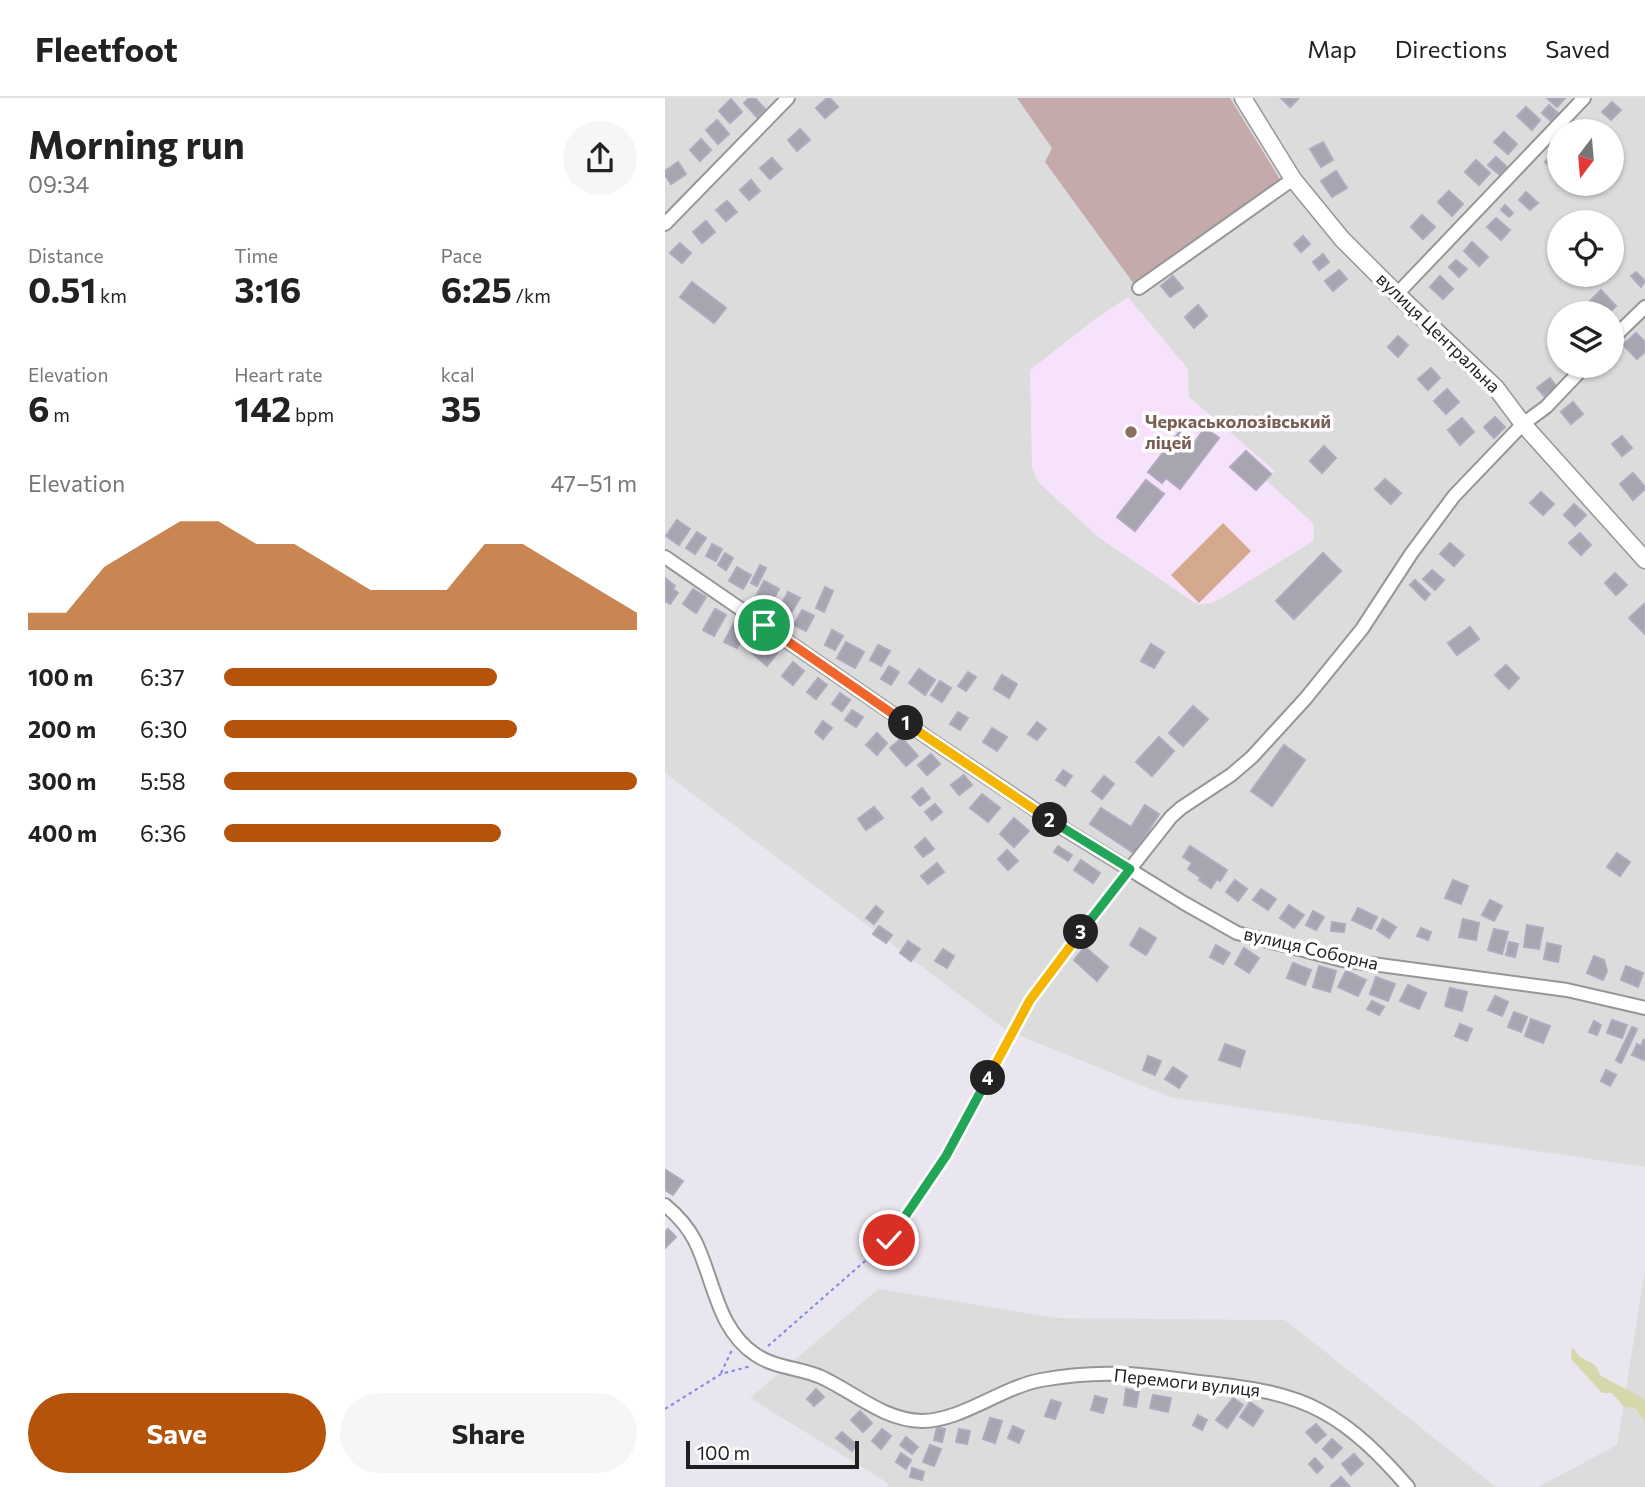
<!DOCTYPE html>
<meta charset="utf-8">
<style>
body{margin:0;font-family:Commissioner,sans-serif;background:#f6f6f6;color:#222;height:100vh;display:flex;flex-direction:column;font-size:26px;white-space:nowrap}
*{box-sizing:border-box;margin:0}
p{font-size:23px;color:#767676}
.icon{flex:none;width:38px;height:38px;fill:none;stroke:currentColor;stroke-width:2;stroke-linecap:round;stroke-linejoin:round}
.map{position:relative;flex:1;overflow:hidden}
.sheet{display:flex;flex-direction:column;background:#fff;width:665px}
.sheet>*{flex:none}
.needle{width:46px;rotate:196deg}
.tools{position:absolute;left:882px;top:21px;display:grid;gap:14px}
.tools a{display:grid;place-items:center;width:77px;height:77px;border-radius:50%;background:#fff;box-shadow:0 2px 5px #0004;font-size:35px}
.scale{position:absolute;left:21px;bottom:18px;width:173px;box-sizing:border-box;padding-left:7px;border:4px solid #1f1f1f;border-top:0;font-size:19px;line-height:24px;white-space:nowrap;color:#1f1f1f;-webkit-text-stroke:5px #fff;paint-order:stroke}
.pin{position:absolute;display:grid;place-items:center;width:60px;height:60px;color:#fff;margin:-30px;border:4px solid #fff;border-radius:50%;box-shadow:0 2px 7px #0007}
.km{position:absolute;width:35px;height:35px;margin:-18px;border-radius:50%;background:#222;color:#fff;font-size:19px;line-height:35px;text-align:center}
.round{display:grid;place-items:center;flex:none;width:74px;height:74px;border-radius:37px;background:#f6f6f6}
.overview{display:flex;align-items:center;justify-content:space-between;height:119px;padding:0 28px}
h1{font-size:38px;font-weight:700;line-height:52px}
.stats{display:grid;grid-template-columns:repeat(3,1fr);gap:10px;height:119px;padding:7px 28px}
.stats div{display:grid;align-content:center}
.stats b{font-size:35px;font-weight:700}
.stats small{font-size:19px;font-weight:400}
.stats p{font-size:19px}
.chart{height:196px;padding:14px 28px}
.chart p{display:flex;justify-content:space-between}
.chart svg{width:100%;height:126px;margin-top:7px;fill:#b45309;opacity:.7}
.button{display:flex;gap:14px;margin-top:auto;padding:14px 28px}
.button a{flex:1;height:80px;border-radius:42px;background:#b45309;color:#fff;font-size:28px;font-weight:700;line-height:80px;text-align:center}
.button a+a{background:#f6f6f6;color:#222}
ul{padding:0 28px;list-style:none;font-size:23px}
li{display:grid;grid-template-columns:112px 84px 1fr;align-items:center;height:52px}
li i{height:18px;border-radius:9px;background:#b45309}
header{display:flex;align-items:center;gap:42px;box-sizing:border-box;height:98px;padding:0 35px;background:#fff;border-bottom:2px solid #e0e0e0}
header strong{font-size:33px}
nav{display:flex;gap:38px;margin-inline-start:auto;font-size:24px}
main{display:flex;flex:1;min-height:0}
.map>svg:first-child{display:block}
.residential{fill:#dcdcdd;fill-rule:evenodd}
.education{fill:#f6e3fb}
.cemetery{fill:#c5aaac}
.pitch{fill:#d5a98d}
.water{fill:#d7d7ac}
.building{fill:#a8a5b1;stroke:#afaabf;stroke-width:2}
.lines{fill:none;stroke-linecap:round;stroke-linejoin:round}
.minor-casing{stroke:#969696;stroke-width:16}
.tertiary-casing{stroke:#969696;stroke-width:19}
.path{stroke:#7c89ea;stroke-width:2;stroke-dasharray:3.5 3.5;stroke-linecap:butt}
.minor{stroke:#fff;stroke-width:12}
.tertiary{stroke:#fff;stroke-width:16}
.split-1-casing{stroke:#fff;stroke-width:14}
.split-2-casing{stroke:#fff;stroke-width:14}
.split-3-casing{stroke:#fff;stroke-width:14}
.split-4-casing{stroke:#fff;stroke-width:14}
.split-5-casing{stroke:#fff;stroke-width:14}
.split-1{stroke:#f0652b;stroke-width:9}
.split-2{stroke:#f5b400;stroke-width:9}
.split-3{stroke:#22a559;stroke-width:9}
.split-4{stroke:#f5b400;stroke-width:9}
.split-5{stroke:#22a559;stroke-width:9}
.education-dot{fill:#8d6e63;stroke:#fff;stroke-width:2.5}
.labels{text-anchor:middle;stroke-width:7;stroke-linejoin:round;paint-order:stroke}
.street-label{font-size:18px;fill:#1f1f1f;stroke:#fff}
.education-label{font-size:18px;font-weight:bold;fill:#785e54;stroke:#fff;text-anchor:start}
</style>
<header>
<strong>Fleetfoot</strong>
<nav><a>Map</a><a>Directions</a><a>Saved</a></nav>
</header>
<main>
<section class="sheet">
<div class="overview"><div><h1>Morning run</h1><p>09:34</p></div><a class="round"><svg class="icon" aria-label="share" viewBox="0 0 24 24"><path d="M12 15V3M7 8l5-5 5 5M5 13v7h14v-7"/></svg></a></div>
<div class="stats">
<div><p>Distance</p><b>0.51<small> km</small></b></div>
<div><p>Time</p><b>3:16</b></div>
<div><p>Pace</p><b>6:25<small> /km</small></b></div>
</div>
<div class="stats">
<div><p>Elevation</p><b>6<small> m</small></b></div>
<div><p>Heart rate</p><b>142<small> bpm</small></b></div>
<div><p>kcal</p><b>35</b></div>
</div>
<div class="chart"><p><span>Elevation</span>47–51 m</p>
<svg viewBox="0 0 160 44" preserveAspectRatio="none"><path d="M0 44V38L10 38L20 22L30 14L40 6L50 6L60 14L70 14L80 22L90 30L100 30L110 30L120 14L130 14L140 22L150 30L160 38V44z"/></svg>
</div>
<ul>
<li><b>100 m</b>6:37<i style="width:66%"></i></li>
<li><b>200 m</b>6:30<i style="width:71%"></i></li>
<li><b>300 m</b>5:58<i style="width:100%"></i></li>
<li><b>400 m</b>6:36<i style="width:67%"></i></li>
</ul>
<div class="button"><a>Save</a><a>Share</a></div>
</section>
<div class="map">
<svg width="980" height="1389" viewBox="0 0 980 1389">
<rect width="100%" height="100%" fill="#eae6ef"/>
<g class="residential">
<path d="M0,0H980V1069L505,999L341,932L0,675ZM894,33H947V86H894ZM894,124H947V177H894ZM894,215H947V268H894Z"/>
<polygon points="980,1172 980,1389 873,1389 952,1347"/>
<polygon points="213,1191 393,1220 620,1222 831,1389 222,1389 223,1385 85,1300"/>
</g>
<polygon class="education" points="463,199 523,271 524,299 610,373 601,382 648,425 649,438 648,443 557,500 547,505 533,506 527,503 432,438 373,384 367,370 365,272 430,221"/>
<polygon class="cemetery" points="352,0 565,0 616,83 469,186 380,64 387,50"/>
<polygon class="pitch" points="558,425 586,453 534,505 506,477"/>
<polygon class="water" points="907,1249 915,1259 930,1267 936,1278 972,1297 980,1303 980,1321 978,1321 970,1310 959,1309 947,1295 937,1295 906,1261"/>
<g class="building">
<polygon points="84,0 90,0 100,11 92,19 79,5"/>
<polygon points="162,0 165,0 173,9 160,20 151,10"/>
<polygon points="616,0 634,0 625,9"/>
<polygon points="882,0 900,0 892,9"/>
<polygon points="66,1 77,14 65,25 54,13"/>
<polygon points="947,4 956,12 946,22 937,14"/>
<polygon points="884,7 893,15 886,23 877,15"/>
<polygon points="861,9 875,22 867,32 852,18"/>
<polygon points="52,22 64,36 53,46 41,32"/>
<polygon points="135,31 145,42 132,53 123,42"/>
<polygon points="839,34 852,46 843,56 829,44"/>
<polygon points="36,41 46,52 35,63 25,52"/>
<polygon points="658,44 668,62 656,69 645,51"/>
<polygon points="889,55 894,60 894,73 892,75 880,64"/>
<polygon points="831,59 842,69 835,77 823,67"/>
<polygon points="107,60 117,71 105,81 95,70"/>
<polygon points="811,62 825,75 814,87 800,74"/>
<polygon points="13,64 21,76 6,86 0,77 0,73"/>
<polygon points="671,73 682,90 667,99 656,83"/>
<polygon points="86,82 95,93 84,102 75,92"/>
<polygon points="784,93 798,106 787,118 773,104"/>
<polygon points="861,94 873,105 865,112 854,102"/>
<polygon points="62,103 72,114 61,123 51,112"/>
<polygon points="840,107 848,115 844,119 836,112"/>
<polygon points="757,117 770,129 758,141 746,129"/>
<polygon points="831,120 845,132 836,142 822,129"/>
<polygon points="41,123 50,134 37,145 28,134"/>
<polygon points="638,138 645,146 636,154 629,146"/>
<polygon points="807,144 823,159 814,168 799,153"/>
<polygon points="15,145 26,155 17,165 5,155"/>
<polygon points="658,156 664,164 654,172 648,164"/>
<polygon points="791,162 802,171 794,179 784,169"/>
<polygon points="674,172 682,181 668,193 660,183"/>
<polygon points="971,174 980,183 976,189 966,178"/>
<polygon points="508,178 518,190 505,199 496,188"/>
<polygon points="775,178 788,191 778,201 765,189"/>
<polygon points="27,184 61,210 49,225 15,199"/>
<polygon points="936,192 951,208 944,215 933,215 923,205"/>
<polygon points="533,207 542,218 529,230 520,219"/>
<polygon points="971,235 980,244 980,254 972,261 958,247"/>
<polygon points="733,238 743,247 733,259 723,249"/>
<polygon points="766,270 775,280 763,292 753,281"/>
<polygon points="885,280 892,289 879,298 872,290"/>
<polygon points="782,291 794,304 781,316 769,303"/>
<polygon points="908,304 918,316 906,326 896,314"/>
<polygon points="830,319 840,329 829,340 819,329"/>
<polygon points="797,320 809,334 795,347 783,332"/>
<polygon points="540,330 554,340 515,391 501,380 497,385 483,374 514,334 529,345"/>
<polygon points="957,338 967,350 957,358 947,346"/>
<polygon points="659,348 671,360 657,375 645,363"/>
<polygon points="581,353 606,376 591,392 565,369"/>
<polygon points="968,375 980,389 980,391 968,402 955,386"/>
<polygon points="720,381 736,395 726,406 710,391"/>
<polygon points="481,382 499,396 470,433 452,419"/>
<polygon points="876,394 889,406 878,417 865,405"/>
<polygon points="909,406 921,417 910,428 899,417"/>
<polygon points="12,422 25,431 14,447 1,438"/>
<polygon points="32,434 41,440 30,456 21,450"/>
<polygon points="915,435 926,447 916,457 904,445"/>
<polygon points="785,445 799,457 789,468 775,456"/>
<polygon points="47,446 57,451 51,463 41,458"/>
<polygon points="60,455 68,460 61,472 53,467"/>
<polygon points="658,455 676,473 629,521 611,503"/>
<polygon points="95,467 101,470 92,488 86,485"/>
<polygon points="72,469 86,477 78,491 64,483"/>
<polygon points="767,472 779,482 770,492 758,481"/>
<polygon points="950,475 962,487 951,497 940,485"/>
<polygon points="0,480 10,488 8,491 13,495 5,506 0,503"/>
<polygon points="750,482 765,496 760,502 745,487"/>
<polygon points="99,483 114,491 105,508 90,500"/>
<polygon points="160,489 168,493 159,514 151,510"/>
<polygon points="28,491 41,499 31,515 18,506"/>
<polygon points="123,494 135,500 125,517 114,511"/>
<polygon points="979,506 980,506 980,536 964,520"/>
<polygon points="50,511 61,517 49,538 38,532"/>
<polygon points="137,512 149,518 141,533 129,527"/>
<polygon points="69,525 82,532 72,550 59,544"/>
<polygon points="805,529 814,541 792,557 783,545"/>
<polygon points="167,532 178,538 170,552 160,547"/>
<polygon points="98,542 113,554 102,568 87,555"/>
<polygon points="181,544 199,554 190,570 172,560"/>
<polygon points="486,546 499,554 489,570 476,563"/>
<polygon points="213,547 225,553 216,568 205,562"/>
<polygon points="128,564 139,573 128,587 117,578"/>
<polygon points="841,567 854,580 844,591 830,577"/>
<polygon points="224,568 234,574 226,587 216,581"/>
<polygon points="254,571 270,582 260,597 244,585"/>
<polygon points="303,574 311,579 301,593 293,588"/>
<polygon points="337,577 352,586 344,600 329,591"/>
<polygon points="153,580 162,587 151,601 142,594"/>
<polygon points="275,583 286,590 277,604 266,597"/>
<polygon points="175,595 185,602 177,613 167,606"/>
<polygon points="528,608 543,621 518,648 504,635"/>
<polygon points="187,612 198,619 191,629 180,622"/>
<polygon points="293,614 303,620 295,632 285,626"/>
<polygon points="158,623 167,630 158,641 150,634"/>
<polygon points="372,624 381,631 372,642 363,636"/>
<polygon points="327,630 342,639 332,653 318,644"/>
<polygon points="212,635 222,645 212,657 201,647"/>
<polygon points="494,639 509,653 487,678 471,664"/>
<polygon points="237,640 253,658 241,668 225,650"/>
<polygon points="619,647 640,662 607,708 586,693"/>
<polygon points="266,656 275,666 262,677 253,667"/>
<polygon points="398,672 407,678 400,688 391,682"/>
<polygon points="299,677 307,687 294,697 286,687"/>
<polygon points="439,678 449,686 437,701 427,693"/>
<polygon points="257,690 265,700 255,708 247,699"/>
<polygon points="317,696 335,710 323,724 305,710"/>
<polygon points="270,706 277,714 267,722 260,714"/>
<polygon points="480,707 494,716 469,755 425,726 436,710 466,729"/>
<polygon points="209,709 218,720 201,732 193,721"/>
<polygon points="349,720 364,733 349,749 335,736"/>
<polygon points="260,740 269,751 258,759 250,749"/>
<polygon points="393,748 407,757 403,763 389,754"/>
<polygon points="525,748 562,772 555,783 552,781 546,790 534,782 536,780 523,771 527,765 518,759"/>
<polygon points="342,752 353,763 343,772 333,761"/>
<polygon points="952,755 965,764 955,778 942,769"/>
<polygon points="416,762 435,775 428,785 409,772"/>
<polygon points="272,765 279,774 263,786 256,778"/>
<polygon points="570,782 582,791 573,803 561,794"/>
<polygon points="788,782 803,788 796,806 780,800"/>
<polygon points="596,791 611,801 603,812 588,802"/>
<polygon points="825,802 837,808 829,823 817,817"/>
<polygon points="624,807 639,817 629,830 615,820"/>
<polygon points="211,808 218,814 209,826 201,820"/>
<polygon points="693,810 712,819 706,831 687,822"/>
<polygon points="648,813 659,819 651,832 641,827"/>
<polygon points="718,821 731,829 724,840 712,832"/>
<polygon points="798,821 814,825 811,842 794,839"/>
<polygon points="667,824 680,826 679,834 666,833"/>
<polygon points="862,827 878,830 874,851 859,849"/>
<polygon points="214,828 227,837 221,845 208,836"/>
<polygon points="475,830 491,840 481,857 465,847"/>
<polygon points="756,830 766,834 763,842 752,838"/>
<polygon points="829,831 843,834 837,856 823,852"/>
<polygon points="243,843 255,851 246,863 235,855"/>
<polygon points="844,844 853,846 850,859 841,857"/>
<polygon points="882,845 896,848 893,864 879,861"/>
<polygon points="551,847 565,855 558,866 545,859"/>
<polygon points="420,849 443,869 432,883 409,862"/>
<polygon points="579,850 594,860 584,875 570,866"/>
<polygon points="278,851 289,858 282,870 270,863"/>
<polygon points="929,858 939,862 942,873 938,882 922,875"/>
<polygon points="628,865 646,872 640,887 622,880"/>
<polygon points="654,868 671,873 665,894 648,889"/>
<polygon points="961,868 978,875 973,889 956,882"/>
<polygon points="681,873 701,882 693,898 673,889"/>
<polygon points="711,879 730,886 723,903 705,896"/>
<polygon points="743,887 761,895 754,911 735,903"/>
<polygon points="785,890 802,894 797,913 780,908"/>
<polygon points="830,898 843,904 837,918 823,912"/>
<polygon points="707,903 719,909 714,917 702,911"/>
<polygon points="849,914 862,919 856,934 843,929"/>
<polygon points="866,921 885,928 878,945 860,938"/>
<polygon points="947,922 962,927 957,940 942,935"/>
<polygon points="929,923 936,927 932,937 924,934"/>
<polygon points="795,926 807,931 802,943 790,938"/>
<polygon points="967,929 972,931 956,965 951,962"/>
<polygon points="979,941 980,960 979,962 967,957 972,946 976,948"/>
<polygon points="560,946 580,953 575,969 554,962"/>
<polygon points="483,958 496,963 490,977 478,972"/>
<polygon points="508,969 522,978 514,990 500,981"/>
<polygon points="941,972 951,977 945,988 936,983"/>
<polygon points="1,1072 18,1083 8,1097 0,1092 0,1074"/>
<polygon points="3,1131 11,1139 0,1150 0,1134"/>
<polygon points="151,1291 159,1299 149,1308 142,1301"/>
<polygon points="461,1291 474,1293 471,1309 459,1307"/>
<polygon points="488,1297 506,1300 503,1314 485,1310"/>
<polygon points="430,1298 442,1301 438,1315 426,1312"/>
<polygon points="568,1300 578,1307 562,1330 551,1322"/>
<polygon points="386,1302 396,1305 390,1321 380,1318"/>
<polygon points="585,1304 598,1313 588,1328 575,1319"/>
<polygon points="195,1313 207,1325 198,1334 186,1322"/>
<polygon points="533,1317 542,1322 537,1332 528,1327"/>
<polygon points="325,1320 337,1323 330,1345 318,1341"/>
<polygon points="651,1326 661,1337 651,1345 641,1334"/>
<polygon points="348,1328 359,1333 354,1345 343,1340"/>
<polygon points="272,1329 280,1331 277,1344 269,1342"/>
<polygon points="217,1331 226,1338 216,1351 207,1343"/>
<polygon points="294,1331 305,1333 302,1346 291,1344"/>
<polygon points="177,1334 192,1347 187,1353 171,1340"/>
<polygon points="241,1339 253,1349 247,1356 235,1347"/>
<polygon points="667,1341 677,1350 667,1360 658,1351"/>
<polygon points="265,1347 276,1351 269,1368 258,1364"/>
<polygon points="236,1355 246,1362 241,1371 231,1364"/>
<polygon points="689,1356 698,1366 686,1377 677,1366"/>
<polygon points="650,1360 658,1369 652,1375 644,1366"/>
<polygon points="247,1370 259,1374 257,1382 245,1379"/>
<polygon points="676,1379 685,1389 666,1389 666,1388"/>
</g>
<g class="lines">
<g class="minor-casing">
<g id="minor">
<polyline points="0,126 123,0"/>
<polyline points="474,190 628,81"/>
<polyline points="732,196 919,0"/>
<polyline points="947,241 980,209"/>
<polyline points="0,459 266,642 396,729 519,805 572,835 677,862 902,892 980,910"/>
<polyline points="465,771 506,719 516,710 566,677 587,659 641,600 697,531 746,456 789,398 858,326 881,309 920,268"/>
<path d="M0,1107C12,1117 23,1129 30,1143C49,1181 52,1232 91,1257C110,1270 136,1270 156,1279C189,1294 218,1322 257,1323C296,1323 335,1290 376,1282C399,1278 431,1275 455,1276C485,1276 515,1282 544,1285C583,1290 621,1294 656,1313C690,1331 718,1360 743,1389"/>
</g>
</g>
<g class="tertiary-casing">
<polyline id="tertiary" points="578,0 628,81 677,141 732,196 831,290 858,326 980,462"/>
</g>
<g class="path">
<polyline points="103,1248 224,1142 281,1058 365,902 457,780"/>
<polyline points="56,1275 67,1252"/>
<polyline points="0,1311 56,1276 86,1268"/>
</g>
<use href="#minor" class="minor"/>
<use href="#tertiary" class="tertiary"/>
</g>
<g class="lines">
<g class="split-1-casing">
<polyline id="split-1" points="99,527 241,625"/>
</g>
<g class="split-2-casing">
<polyline id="split-2" points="241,625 385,722"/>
</g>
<g class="split-3-casing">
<polyline id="split-3" points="385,722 465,771 416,834"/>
</g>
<g class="split-4-casing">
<polyline id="split-4" points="323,980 365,902 416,834"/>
</g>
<g class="split-5-casing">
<polyline id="split-5" points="224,1142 281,1058 323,980"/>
</g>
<use href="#split-1" class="split-1"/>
<use href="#split-2" class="split-2"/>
<use href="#split-3" class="split-3"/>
<use href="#split-4" class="split-4"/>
<use href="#split-5" class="split-5"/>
</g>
<circle class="education-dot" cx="466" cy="334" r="7"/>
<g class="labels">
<g class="street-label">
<text transform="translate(773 235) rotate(44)" y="6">вулиця Центральна</text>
<text transform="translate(646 851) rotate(13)" y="6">вулиця Соборна</text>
<text transform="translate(522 1285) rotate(6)" y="6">Перемоги вулиця</text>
</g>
<g class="education-label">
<text x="480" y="330">Черкаськолозівський<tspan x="480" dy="21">ліцей</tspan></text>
</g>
</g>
</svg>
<div class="tools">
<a><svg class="needle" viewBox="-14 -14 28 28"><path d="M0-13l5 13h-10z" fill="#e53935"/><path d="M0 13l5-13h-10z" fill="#767676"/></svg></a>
<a><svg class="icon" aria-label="locate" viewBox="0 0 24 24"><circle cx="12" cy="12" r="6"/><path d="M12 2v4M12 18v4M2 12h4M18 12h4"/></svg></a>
<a><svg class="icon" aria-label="layers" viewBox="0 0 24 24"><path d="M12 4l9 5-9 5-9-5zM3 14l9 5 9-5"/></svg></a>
</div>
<div class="scale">100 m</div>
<div class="pin" style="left:99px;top:527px;background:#1e9e55"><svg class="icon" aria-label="arrive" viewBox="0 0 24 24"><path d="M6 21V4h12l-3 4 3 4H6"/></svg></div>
<div class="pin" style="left:224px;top:1142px;background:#d93025"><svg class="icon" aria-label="check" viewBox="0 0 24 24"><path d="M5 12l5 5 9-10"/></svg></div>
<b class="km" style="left:241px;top:625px">1</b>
<b class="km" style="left:385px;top:722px">2</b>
<b class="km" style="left:416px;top:834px">3</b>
<b class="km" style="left:323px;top:980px">4</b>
</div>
</main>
